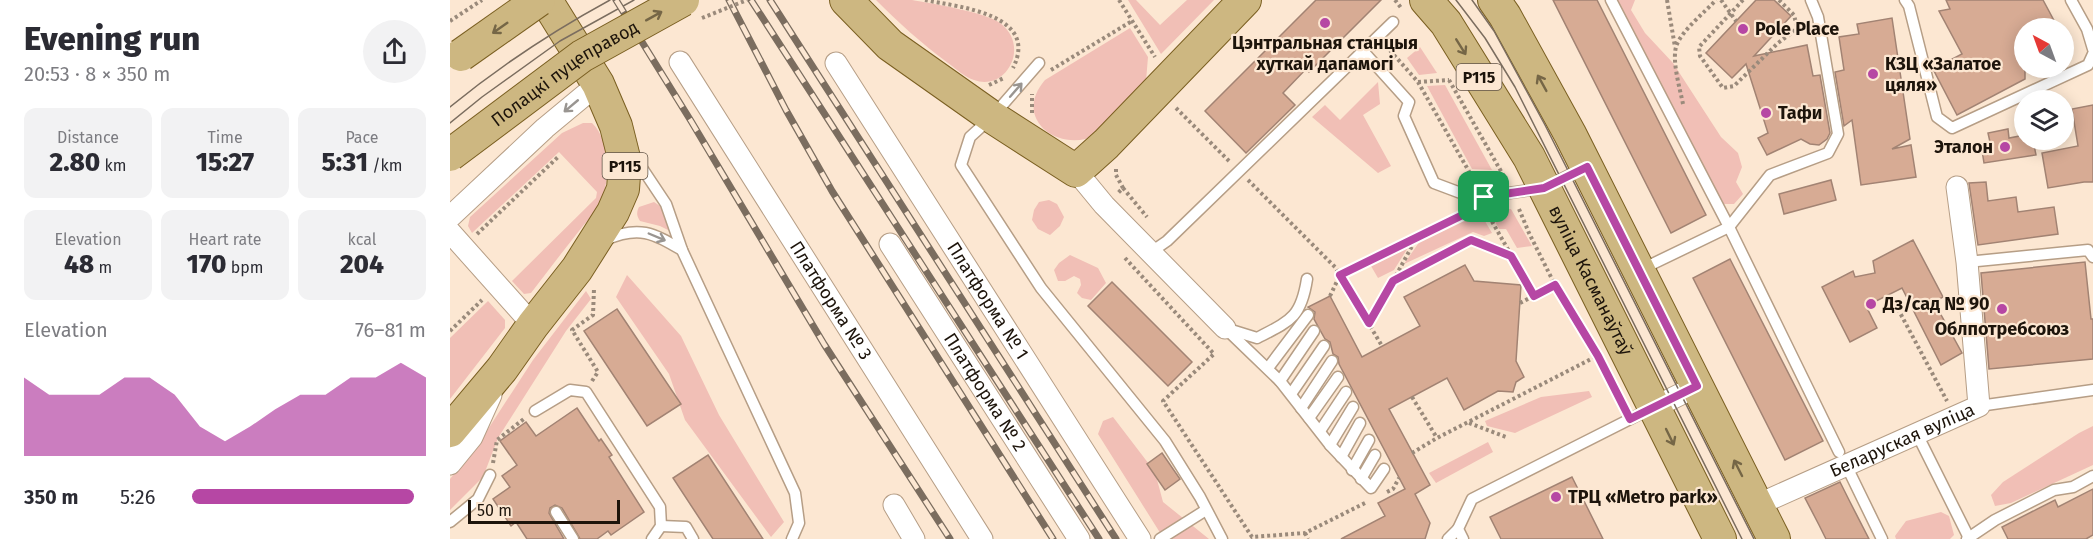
<!DOCTYPE html>
<meta charset="utf-8">
<style>
body{margin:0;font-family:"Fira Sans",sans-serif;background:#f2f2f3;color:#2b2b33;height:100vh;display:flex;flex-direction:column;font-size:22px;white-space:nowrap}
*{box-sizing:border-box;margin:0}
p{font-size:20px;color:#7c7c81}
.icon{flex:none;width:33px;height:33px;fill:none;stroke:currentColor;stroke-width:2;stroke-linecap:round;stroke-linejoin:round}
.map{position:relative;flex:1;overflow:hidden}
.panel{display:flex;flex-direction:column;background:#fff;width:450px}
.panel>*{flex:none}
.needle{width:39px;rotate:319deg}
.fabs{position:absolute;left:1564px;top:18px;display:grid;gap:12px}
.fabs a{display:grid;place-items:center;width:60px;height:60px;border-radius:50%;background:#fff;box-shadow:0 3px 15px #0003;font-size:30px}
.scale{position:absolute;left:18px;bottom:15px;width:152px;box-sizing:border-box;padding-left:6px;border:3px solid #1d140b;border-top:0;font-size:16px;line-height:21px;white-space:nowrap;color:#1d140b;-webkit-text-stroke:4px #fce7d2;paint-order:stroke}
.pin{position:absolute;display:grid;place-items:center;width:51px;height:51px;color:#fff;margin:-26px;border-radius:12px;box-shadow:0 3px 9px #0006}
.round{display:grid;place-items:center;flex:none;width:63px;height:63px;border-radius:32px;background:#f2f2f3}
.summary{display:flex;align-items:center;justify-content:space-between;height:102px;padding:0 24px}
h1{font-size:33px;font-weight:800;line-height:45px}
.metrics{display:grid;grid-template-columns:repeat(3,1fr);gap:9px;height:102px;padding:6px 24px}
.metrics div{display:grid;align-content:center;border-radius:12px;background:#f2f2f3;text-align:center}
.metrics b{font-size:26px;font-weight:800}
.metrics small{font-size:16px;font-weight:400}
.metrics p{font-size:16px}
.chart{height:168px;padding:12px 24px}
.chart p{display:flex;justify-content:space-between}
.chart svg{width:100%;height:108px;margin-top:6px;fill:#b647a4;opacity:.7}
ul{padding:0 24px;list-style:none;font-size:20px}
li{display:grid;grid-template-columns:96px 72px 1fr;align-items:center;height:45px}
li i{height:15px;border-radius:8px;background:#b647a4}
main{display:flex;flex:1;min-height:0}
.map>svg:first-child{display:block}
.green{fill:#f1bfb6}
.building{fill:#d7ab94;stroke:#a28373;stroke-width:1.5}
.lines{fill:none;stroke-linecap:round;stroke-linejoin:round}
.lane-casing{stroke:#b69e86;stroke-width:13}
.street-casing{stroke:#b69e86;stroke-width:23}
.primary-casing{stroke:#7a5f21;stroke-width:34}
.path{stroke:#9a8a7b;stroke-width:4;stroke-dasharray:3 3;stroke-linecap:butt}
.lane{stroke:#fff;stroke-width:10}
.street{stroke:#fff;stroke-width:21}
.primary{stroke:#cdb781;stroke-width:32}
.tram{stroke:#7b6d5f;stroke-width:1.5}
.rail-casing{stroke:#7b6d5f;stroke-width:7}
.rail{stroke:#fce7d2;stroke-width:4.5;stroke-dasharray:14;stroke-linecap:butt}
.primary-bridge-casing{stroke:#7a5f21;stroke-width:34;stroke-linecap:butt}
.path-bridge{stroke:#9a8a7b;stroke-width:4;stroke-dasharray:3 3;stroke-linecap:butt}
.primary-bridge{stroke:#cdb781;stroke-width:32}
.oneway{stroke:#756646}
.oneway2{stroke:#999591}
.route-casing{stroke:#fff;stroke-width:12}
.route{stroke:#b647a4;stroke-width:8}
.poi-dot{fill:#b647a4;stroke:#fce7d2;stroke-width:2}
.labels{text-anchor:middle;stroke-width:4.5;stroke-linejoin:round;paint-order:stroke}
.shield{fill:#fce7d2;stroke:#605347;stroke-width:1.5}
.shield-label{font-size:16px;font-weight:bold;fill:#1d140b}
.poi-label{font-size:18px;font-weight:bold;fill:#1d140b;stroke:#fce7d2;text-anchor:start}
.street-label{font-size:18px;fill:#1d140b;stroke:#fce7d2}
</style>
<main>
<section class="panel">
<div class="summary"><div><h1>Evening run</h1><p>20:53 · 8 × 350 m</p></div><a class="round"><svg class="icon" aria-label="share" viewBox="0 0 24 24"><path d="M12 15V3M7 8l5-5 5 5M5 13v7h14v-7"/></svg></a></div>
<div class="metrics">
<div><p>Distance</p><b>2.80<small> km</small></b></div>
<div><p>Time</p><b>15:27</b></div>
<div><p>Pace</p><b>5:31<small> /km</small></b></div>
</div>
<div class="metrics">
<div><p>Elevation</p><b>48<small> m</small></b></div>
<div><p>Heart rate</p><b>170<small> bpm</small></b></div>
<div><p>kcal</p><b>204</b></div>
</div>
<div class="chart"><p><span>Elevation</span>76–81 m</p>
<svg viewBox="0 0 160 44" preserveAspectRatio="none"><path d="M0 44V12L10 19L20 19L30 19L40 12L50 12L60 19L70 32L80 38L90 32L100 25L110 19L120 19L130 12L140 12L150 6L160 12V44z"/></svg>
</div>
<ul>
<li><b>350 m</b>5:26<i style="width:95%"></i></li>
</ul>
</section>
<div class="map">
<svg width="1643" height="539" viewBox="0 0 1643 539">
<rect width="100%" height="100%" fill="#fce7d2"/>
<g class="green">
<path d="M426,0C438,0 451,0 462,0C481,3 537,13 550,23C581,46 556,92 524,80C515,77 506,69 498,63C471,43 449,23 426,0Z"/>
<polygon points="678,0 686,0 710,25 737,0 764,0 711,54"/>
<polygon points="1166,0 1185,0 1181,10 1195,33 1223,63 1271,137 1288,153 1292,167 1286,182 1293,194 1284,204 1274,204 1264,189"/>
<path d="M680,28L698,57L696,81L647,135C607,154 562,118 595,80Z"/>
<polygon points="970,47 987,73 969,75 957,58"/>
<polygon points="928,82 930,104 913,115 941,166 928,173 862,117 875,105 890,120"/>
<polygon points="995,85 1042,170 1022,169 977,86"/>
<path d="M133,123H142C161,141 161,183 149,205C144,214 135,223 129,231C113,251 97,272 81,293L74,294L62,281L146,198L147,192L109,152L22,233L18,226L20,217L112,133Z"/>
<polygon points="599,200 607,204 614,217 610,226 600,235 588,229 582,220 584,210 589,202"/>
<path d="M204,202L210,206L222,232L210,226L190,221C187,216 186,213 189,207Z"/>
<polygon points="1038,209 1061,209 1082,246 1067,248 1056,229 1049,229"/>
<polygon points="1029,211 1042,233 1034,236 1023,232 954,264 970,241"/>
<polygon points="959,246 944,270 928,278 921,266"/>
<polygon points="620,255 648,268 656,283 641,300 632,298 627,293 631,285 630,279 624,276 615,281 608,281 604,270 609,263"/>
<polygon points="177,275 231,336 269,415 334,522 321,537 235,420 219,374 166,297"/>
<polygon points="136,291 141,299 116,331 48,438 33,477 0,510 0,479 29,443 83,360"/>
<polygon points="38,301 55,320 55,328 0,399 0,338"/>
<polygon points="1139,391 1142,397 1065,433 1037,426 1035,421 1091,397"/>
<polygon points="663,417 705,472 713,502 759,539 714,539 648,434 653,421"/>
<polygon points="1643,426 1643,465 1561,503 1545,506 1541,495 1553,482 1629,433"/>
<polygon points="1038,442 1043,452 986,483 979,473"/>
<polygon points="1491,512 1499,516 1504,535 1500,539 1446,539 1445,536 1456,521"/>
</g>
<g class="building">
<polygon points="866,0 931,0 859,72 856,69 833,93 845,105 796,153 755,111"/>
<polygon points="1103,0 1147,0 1256,215 1221,233"/>
<polygon points="1306,0 1324,0 1341,16 1304,56 1357,45 1363,76 1370,75 1380,133 1377,139 1369,145 1360,144 1351,139 1317,155 1308,138 1318,133 1296,64 1282,78 1256,53"/>
<polygon points="1496,0 1593,0 1608,28 1575,28 1575,79 1507,115 1483,69 1512,54 1489,11 1500,9"/>
<polygon points="1442,18 1460,139 1442,149 1461,145 1466,177 1411,185 1402,120 1394,126 1385,72 1394,70 1389,37 1409,34 1407,24"/>
<polygon points="1643,105 1643,182 1634,182 1598,188 1592,153 1628,146 1622,109"/>
<polygon points="1558,129 1559,138 1575,135 1575,140 1583,140 1586,155 1534,163 1531,144 1540,142 1538,133"/>
<polygon points="1381,180 1386,200 1334,214 1329,194"/>
<polygon points="1536,182 1538,201 1566,197 1568,212 1604,207 1608,234 1528,245 1519,183"/>
<polygon points="1463,240 1493,297 1484,302 1512,353 1491,365 1452,288 1416,306 1427,328 1400,342 1372,287 1403,271 1405,277 1425,273 1423,261"/>
<polygon points="1280,259 1373,441 1335,460 1243,278"/>
<polygon points="1635,262 1641,319 1643,319 1643,359 1539,369 1531,273"/>
<polygon points="1015,265 1024,281 1071,285 1066,361 1074,377 1066,382 1063,392 1048,391 1014,410 997,378 939,409 980,485 965,494 980,523 975,539 891,539 935,516 928,503 955,489 889,364 888,357 883,354 880,342 875,339 864,319 865,312 858,307 880,296 912,357 970,326 954,297"/>
<polygon points="662,282 742,362 718,386 638,306"/>
<polygon points="167,309 231,404 197,426 134,331"/>
<polygon points="127,408 149,441 151,439 162,455 159,457 194,512 161,535 158,531 147,539 130,539 112,508 105,505 100,508 99,513 114,539 77,539 66,522 61,526 43,499 60,487 52,476 67,465 50,441 76,422 86,436"/>
<polygon points="712,453 730,479 715,490 697,464"/>
<polygon points="258,455 313,539 263,539 223,478"/>
<polygon points="1122,477 1153,539 1051,539 1040,517"/>
<polygon points="1390,482 1399,500 1419,539 1376,539 1369,525 1355,498"/>
<polygon points="1643,489 1643,535 1636,539 1558,539 1552,527 1605,500 1608,507"/>
</g>
<g class="lines">
<g class="lane-casing">
<g id="lane">
<polyline points="1161,0 1279,227 1389,452"/>
<polyline points="1455,0 1459,6 1487,117 1502,128 1638,65 1643,54"/>
<polyline points="1621,0 1637,29 1643,49"/>
<polyline points="913,51 959,102 954,116 984,183 1024,198 1094,188 1133,168"/>
<polyline points="589,63 542,117 520,137 511,165 591,288 715,441 750,497 772,539"/>
<polyline points="184,156 216,204 232,250 345,493 349,523 342,539"/>
<path d="M155,240C189,225 203,233 232,250"/>
<polyline points="701,252 717,241 943,22"/>
<polyline points="1517,262 1638,250 1643,257"/>
<polyline points="1192,269 1279,227 1320,175 1378,153 1388,134 1368,17 1361,0"/>
<polyline points="775,328 830,381 880,445 921,488 934,469"/>
<path d="M778,329L807,338C840,321 851,318 857,279"/>
<polyline points="818,368 858,315"/>
<polyline points="830,381 864,331"/>
<polyline points="841,394 874,346"/>
<polyline points="1529,406 1643,390"/>
<polyline points="851,408 882,361"/>
<polyline points="85,411 120,390 136,392 210,507 211,526 202,539"/>
<polyline points="859,418 888,377"/>
<polyline points="870,431 896,392"/>
<polyline points="1467,434 1519,538"/>
<polyline points="880,445 903,407"/>
<polyline points="891,457 910,423"/>
<polyline points="1396,465 1432,539"/>
<polyline points="902,470 919,440"/>
<polyline points="911,479 925,455"/>
<polyline points="106,512 123,539"/>
<polyline points="0,522 28,499 40,475"/>
<polyline points="211,526 236,527 243,539"/>
<polyline points="710,539 756,510"/>
<polyline points="998,539 1008,529"/>
<polyline points="1013,539 1008,529 1022,499 1202,408"/>
<polyline points="1517,539 1545,520 1604,490 1623,487 1643,476"/>
</g>
</g>
<g class="street-casing">
<g id="street">
<path id="s1" d="M230,62L532,539"/>
<path id="s2" d="M386,63L690,539"/>
<polyline points="626,171 654,205 775,328"/>
<polyline points="0,217 95,128 148,84"/>
<polyline points="0,232 83,325"/>
<path id="s3" d="M440,244L629,539"/>
<polyline points="1205,407 1247,386"/>
<polyline points="0,464 22,437 41,395"/>
<polyline points="444,505 464,539"/>
<path id="s4" d="M1307,505L1529,406L1517,262L1507,187"/>
</g>
</g>
<g class="primary-casing">
<g id="primary">
<polyline points="396,0 440,45 542,117 626,171 656,144 795,0"/>
<path id="s5" d="M976,0L996,23L1079,157L1270,539"/>
<polyline points="1044,0 1055,16 1120,134 1324,539"/>
<polyline points="0,431 52,369 83,325 127,269 163,212 173,189 175,162 166,126 148,84 96,0"/>
</g>
</g>
<g class="path">
<path d="M475,0C509,7 590,14 563,68"/>
<polyline points="669,0 705,57"/>
<polyline points="945,0 952,9"/>
<polyline points="1217,0 1225,47"/>
<polyline points="1271,0 1286,21"/>
<polyline points="1293,0 1249,47 1250,56 1273,88 1284,86 1328,43 1356,22"/>
<polyline points="1329,0 1344,15 1347,27"/>
<polyline points="0,21 32,0"/>
<polyline points="936,46 968,82 1025,182"/>
<polyline points="601,70 682,21"/>
<polyline points="999,80 1056,180"/>
<polyline points="968,82 999,80"/>
<polyline points="539,85 554,78"/>
<path d="M1233,104C1230,89 1222,62 1226,47C1230,32 1255,12 1266,0"/>
<polyline points="726,108 780,162"/>
<polyline points="582,113 582,94"/>
<polyline points="666,169 666,175 673,188 668,193"/>
<polyline points="798,180 885,267 932,346"/>
<polyline points="673,188 697,217"/>
<polyline points="1069,209 1079,233 1105,285 1151,364"/>
<polyline points="1036,211 1084,295"/>
<polyline points="27,234 108,157"/>
<polyline points="675,258 764,354 713,401 802,537 855,533 917,502"/>
<polyline points="943,281 967,237"/>
<polyline points="880,296 890,275 1019,211"/>
<polyline points="1070,303 1105,285"/>
<polyline points="1448,309 1497,401"/>
<polyline points="919,323 943,281 1021,240 1060,256"/>
<polyline points="0,331 32,300"/>
<polyline points="142,381 148,372 122,330 143,315 144,289"/>
<polyline points="962,397 987,438"/>
<polyline points="1019,423 1056,437"/>
<polyline points="962,453 987,438 1147,356"/>
<polyline points="43,463 47,440 75,418"/>
<polyline points="937,492 943,489 949,478"/>
<polyline points="855,533 858,539"/>
</g>
<use href="#lane" class="lane"/>
<use href="#street" class="street"/>
<use href="#primary" class="primary"/>
<g class="tram">
<polyline points="1006,0 1035,38 1065,87 1292,539"/>
<polyline points="1022,0 1044,31 1095,125 1304,539"/>
<path d="M0,107C50,66 103,31 160,0"/>
<polyline points="0,123 32,97 110,41 184,0"/>
</g>
<g class="rail-casing">
<g id="rail">
<polyline points="166,0 241,121 374,344 500,539"/>
<polyline points="279,0 336,110 382,191 603,539"/>
<polyline points="301,0 649,539"/>
<polyline points="320,0 666,539"/>
</g>
</g>
<use href="#rail" class="rail"/>
<g class="primary-bridge-casing">
<g id="primary-bridge">
<polyline points="11,55 89,0"/>
<path id="s6" d="M0,155L132,56L233,0"/>
</g>
</g>
<polyline class="path-bridge" points="252,18 297,0"/>
<use href="#primary-bridge" class="primary-bridge"/>
</g>
<defs><path id="oneway-shaft" d="M-6 0H5M1.5-3L5.5 0L1.5 3" fill="none" stroke-width="1.6" stroke-linecap="round" stroke-linejoin="round" transform="scale(1.5)"/></defs>
<g class="oneway">
<use href="#oneway-shaft" transform="translate(204 16) rotate(-29)"/>
<use href="#oneway-shaft" transform="translate(50 28) rotate(145)"/>
<use href="#oneway-shaft" transform="translate(1011 47) rotate(58)"/>
<use href="#oneway-shaft" transform="translate(1092 83) rotate(-119)"/>
<use href="#oneway-shaft" transform="translate(1220 437) rotate(64)"/>
<use href="#oneway-shaft" transform="translate(1288 468) rotate(-117)"/>
</g>
<g class="oneway2">
<use href="#oneway-shaft" transform="translate(566 90) rotate(-49)"/>
<use href="#oneway-shaft" transform="translate(121 106) rotate(140)"/>
<use href="#oneway-shaft" transform="translate(207 237) rotate(23)"/>
</g>
<g class="lines">
<g class="route-casing">
<polygon id="route" points="1137,167 1247,386 1180,419 1148,356 1105,285 1084,296 1061,256 1021,240 943,281 919,323 890,275 1033,205 1034,197 1094,188"/>
</g>
<use href="#route" class="route"/>
</g>
<g class="poi-dot">
<circle cx="875" cy="23" r="6"/>
<circle cx="1293" cy="29" r="6"/>
<circle cx="1423" cy="74" r="6"/>
<circle cx="1316" cy="113" r="6"/>
<circle cx="1555" cy="147" r="6"/>
<circle cx="1421" cy="304" r="6"/>
<circle cx="1552" cy="309" r="6"/>
<circle cx="1106" cy="497" r="6"/>
</g>
<g class="labels">
<g class="shield">
<rect x="1006.5" y="64" width="45" height="26" rx="4.5"/>
<rect x="152.5" y="153" width="45" height="26" rx="4.5"/>
</g>
<g class="shield-label">
<text x="1029" y="83">Р115</text>
<text x="175" y="172">Р115</text>
</g>
<g class="poi-label">
<text x="1305" y="35">Pole Place</text>
<text x="875" y="49" text-anchor="middle">Цэнтральная станцыя<tspan x="875" dy="21">хуткай дапамогі</tspan></text>
<text x="1435" y="70">КЗЦ «Залатое<tspan x="1435" dy="21">цяля»</tspan></text>
<text x="1328" y="119">Тафи</text>
<text x="1543" y="153" text-anchor="end">Эталон</text>
<text x="1433" y="310">Дз/сад № 90</text>
<text x="1552" y="335" text-anchor="middle">Облпотребсоюз</text>
<text x="1118" y="503">ТРЦ «Metro park»</text>
</g>
<g class="street-label">
<text dy="6" stroke="none"><textPath href="#s6" startOffset="141">Полацкі пуцеправод</textPath></text>
<text dy="6" stroke="none"><textPath href="#s5" startOffset="326">вуліца Касманаўтаў</textPath></text>
<text dy="6" stroke="none"><textPath href="#s1" startOffset="282">Платформа № 3</textPath></text>
<text dy="6" stroke="none"><textPath href="#s2" startOffset="282">Платформа № 1</textPath></text>
<text dy="6" stroke="none"><textPath href="#s3" startOffset="176">Платформа № 2</textPath></text>
<text dy="6" stroke="none"><textPath href="#s4" startOffset="159">Беларуская вуліца</textPath></text>
</g>
</g>
</svg>
<div class="fabs">
<a><svg class="needle" viewBox="-14 -14 28 28"><path d="M0-13l5 13h-10z" fill="#e53935"/><path d="M0 13l5-13h-10z" fill="#7c7c81"/></svg></a>
<a><svg class="icon" aria-label="layers" viewBox="0 0 24 24"><path d="M12 4l9 5-9 5-9-5zM3 14l9 5 9-5"/></svg></a>
</div>
<div class="scale">50 m</div>
<div class="pin" style="left:1034px;top:197px;background:#1e9e55"><svg class="icon" aria-label="arrive" viewBox="0 0 24 24"><path d="M6 21V4h12l-3 4 3 4H6"/></svg></div>
</div>
</main>
